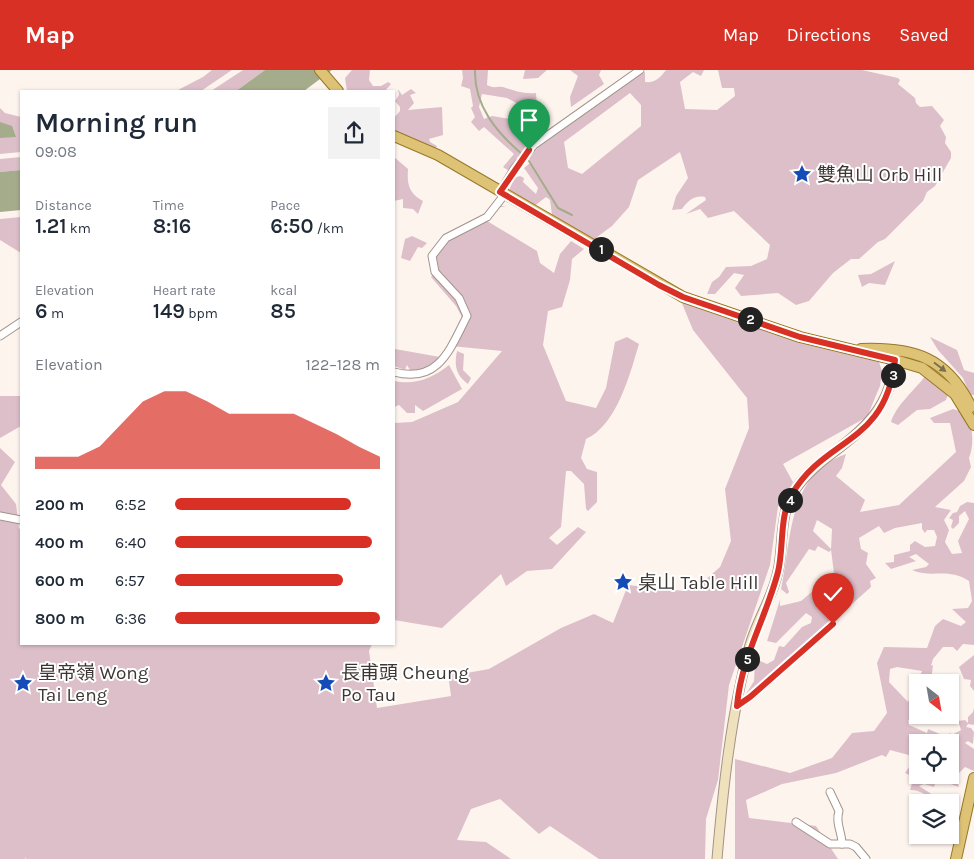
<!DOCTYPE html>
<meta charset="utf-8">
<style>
body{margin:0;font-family:Karla,"Noto Sans SC",sans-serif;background:#f2f2f3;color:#1f2937;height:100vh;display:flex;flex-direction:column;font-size:19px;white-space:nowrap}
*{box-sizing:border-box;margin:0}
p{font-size:16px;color:#747a83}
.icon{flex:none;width:28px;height:28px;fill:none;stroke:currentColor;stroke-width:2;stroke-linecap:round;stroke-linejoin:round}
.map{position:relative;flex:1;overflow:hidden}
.drawer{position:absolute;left:20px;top:20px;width:375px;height:555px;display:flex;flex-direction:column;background:#fff;border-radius:0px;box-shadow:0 1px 4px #0004}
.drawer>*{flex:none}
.needle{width:32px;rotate:149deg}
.fabs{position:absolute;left:909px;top:604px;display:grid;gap:10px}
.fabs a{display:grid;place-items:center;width:50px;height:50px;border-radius:0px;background:#fff;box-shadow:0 1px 4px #0004;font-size:25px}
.pin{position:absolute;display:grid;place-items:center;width:42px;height:42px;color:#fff;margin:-51px -21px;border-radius:50% 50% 50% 0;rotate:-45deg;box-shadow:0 0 5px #0007}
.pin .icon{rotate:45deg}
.km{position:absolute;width:25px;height:25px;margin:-12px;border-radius:50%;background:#222;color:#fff;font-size:14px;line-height:25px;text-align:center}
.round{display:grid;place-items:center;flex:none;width:52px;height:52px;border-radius:0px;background:#f2f2f3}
.headline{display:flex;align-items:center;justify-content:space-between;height:85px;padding:0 15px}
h1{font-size:28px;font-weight:600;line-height:38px}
.stats{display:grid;grid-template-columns:repeat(3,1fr);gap:8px;height:85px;padding:5px 15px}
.stats div{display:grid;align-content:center}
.stats b{font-size:21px;font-weight:600}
.stats small{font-size:14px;font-weight:400}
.stats p{font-size:14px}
.chart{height:140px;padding:10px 15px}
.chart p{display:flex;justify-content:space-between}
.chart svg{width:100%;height:90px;margin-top:5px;fill:#d93025;opacity:.7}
ul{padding:0 15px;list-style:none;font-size:16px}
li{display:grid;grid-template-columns:80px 60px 1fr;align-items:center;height:38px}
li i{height:12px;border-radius:6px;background:#d93025}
header{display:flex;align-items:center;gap:30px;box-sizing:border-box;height:70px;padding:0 25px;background:#d93025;color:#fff}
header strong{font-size:24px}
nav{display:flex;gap:28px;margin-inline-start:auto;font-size:18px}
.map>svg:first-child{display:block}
.green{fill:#ddbfca;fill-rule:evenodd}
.water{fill:#a5ac8b}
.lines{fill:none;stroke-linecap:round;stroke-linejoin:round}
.stream{stroke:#a5ac8b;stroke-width:2}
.street-casing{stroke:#a2938a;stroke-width:9}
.secondary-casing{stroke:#a2938a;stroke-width:11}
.primary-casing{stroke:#977825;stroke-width:12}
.street{stroke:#fff;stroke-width:7}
.secondary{stroke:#eee1bb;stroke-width:9}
.primary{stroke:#dec377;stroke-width:10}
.oneway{fill:#7d6f4e}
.route-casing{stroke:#fff;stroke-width:10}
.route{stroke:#d93025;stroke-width:6}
.labels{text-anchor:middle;stroke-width:4;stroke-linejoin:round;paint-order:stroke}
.poi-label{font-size:19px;fill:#3d3733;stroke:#fff;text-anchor:start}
</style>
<header>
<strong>Map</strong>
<nav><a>Map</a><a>Directions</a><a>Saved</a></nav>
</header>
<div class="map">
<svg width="974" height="789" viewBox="0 0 974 789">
<rect width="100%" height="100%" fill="#fef4ee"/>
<g class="green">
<polygon points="212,0 232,0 201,21 176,21 203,7"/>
<polygon points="243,0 265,0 236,21 211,21"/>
<polygon points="352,0 370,0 369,10 373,16 381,16 388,12 391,14 385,21 347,21 345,8"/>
<path d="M462,0H488L487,15C495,19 496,16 503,17C516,21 521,24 536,23L537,37L531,41L507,28L482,24L479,37L484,49L492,46L516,50L526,68V83L518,86L509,101L503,97L514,84L484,57L479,61L471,52L475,47L471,38L473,36L470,19L461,16L463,8Z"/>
<polygon points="525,0 547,0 538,8 523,9"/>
<polygon points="570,0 601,0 599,5 604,14 571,37 570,27 578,6"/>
<path d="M666,0H704L701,6L693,2L680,12L685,39L717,40L735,26L734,18H722L718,0H862L898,8L900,10L898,14L915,28L916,33L920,37L932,36L944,50L940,56L946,67L945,73L951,82V88L935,116L927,122L923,131L885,169L878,172L859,189H851L833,203L809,231L796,235L778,223L741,226L735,218L744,205L734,203L715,224H707L712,212L719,207L726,197L751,196L767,189L770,175L734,141L708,148L700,139L686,144L706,130L705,127C694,125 688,131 682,139L672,140L676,126L688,108L680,82L638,110L629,137L612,156L597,167L598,173L552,145L550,130L546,127L533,137L508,123L514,108L520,106L524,108L523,112L536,124L538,118L524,98L530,93L529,88L539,77L645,2V12C655,13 660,8 666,0ZM630,23L641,35V56L582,104L568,98L564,72Z"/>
<polygon points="398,19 402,25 411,19 416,23 410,25 414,33 408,40 442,37 443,65 429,69 430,72 437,76 434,82 397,63 394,58 394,48 400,41 400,37 395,31 399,25"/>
<polygon points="0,38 5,43 21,47 21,82 0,84"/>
<polygon points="21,87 21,100 0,102 0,89"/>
<path d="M394,87L408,99C407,115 409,123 423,131L418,144L413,139L403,138V129L394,131Z"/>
<path d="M496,136H506L497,138L487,151L537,181L540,193L554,203L560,184L571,171L584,179L572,189L570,210L562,237L548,241L543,275L566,331L596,338L606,318L615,272L627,267L639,274C630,304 617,355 586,369L581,388L587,399L597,402V432L588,441L586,439L584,414L571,401H566L561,457L549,468L557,475L578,457L586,462L552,499L527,501L506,516L501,504L442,558L394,550V353L412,352L458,332L502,281L451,276L463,249L456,236L431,207L435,202L433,184L445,169L487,148Z"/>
<polygon points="21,147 21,183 0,170 0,149"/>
<polygon points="412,166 427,173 422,178 418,177 410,191 401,188 405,169"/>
<polygon points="895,191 885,215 869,213 862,217 858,205 871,204"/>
<polygon points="681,231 802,273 851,283 879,292 882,301 880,316 867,347 783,394 793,412 778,437 770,495 729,615 718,710 706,749 705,789 599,789 550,756 539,764 500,729 471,739 457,770 486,772 511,789 26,789 26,787 25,789 0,789 0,378 15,392 1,415 16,434 19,459 21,458 21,574 372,574 369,581 377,638 451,626 448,603 461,604 489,599 561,558 594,544 613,553 628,515 684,521 696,518 720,497 731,471 725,419 749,358 747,328 693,260"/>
<polygon points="930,267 957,280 964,300 974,303 974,325 970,325 963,308 938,280"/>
<polygon points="394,277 395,279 440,287 429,305 410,300 407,295 405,300 394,296"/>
<path d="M457,281L464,284L463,300L471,308L468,314C456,305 454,296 457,281Z"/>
<path d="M449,295L462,319L423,341L415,335V343H407L399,335L394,337V311C416,315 431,309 449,295Z"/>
<path d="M926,305L949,322L946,330L930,339L917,340L898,355L891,352C896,335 915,320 926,305Z"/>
<polygon points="21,326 21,356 0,368 0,326"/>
<path d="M953,339C956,340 961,341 964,343C974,353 974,376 969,388L971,397L964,411L935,437L951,440L944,450L949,460L945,472L952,484L962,483L958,471L969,449L965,441L959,446V453L953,459L951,457L953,450L949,448L953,443L957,442L960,436L967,432L974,433V575L963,574L957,581L953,577H943L933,589L931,596L933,595L931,612H918L917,636L912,642L920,654L908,650L909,655L927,663L928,659L947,667L950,663L952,665L961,660L958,651L965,650L968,653V647L973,642L974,638V655L968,654L966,657L971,658L974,662L973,674L968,671L965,673L974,679V701L965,697L956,706L959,717L937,709L941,705H950V672H918V705H928L935,714L934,717L924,714L919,716L936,727H943L940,732C929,728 922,720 910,720L914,707L905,703L916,687L890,680L886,687L882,685L836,703L782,714L746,730L749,748L816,756L838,789H735V689L790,703L832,688L852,663L874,661L887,643L877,593L884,577L927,578L935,556L943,549L961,556L966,552L952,539L968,538L972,531L969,511C947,497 932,509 912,500L926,497L929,494L916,484L909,487L916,491L891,499L885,493L894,492V485L910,481V475L915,471L925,477L935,476L937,467L934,460H927L925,463L922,459V453L895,458L884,463L879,456L859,468L861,479L868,483L866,494L876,508L870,511L871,517L751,624H746L754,611L755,593L758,590L767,594L774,590L779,576L784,577L802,557L811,553L812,547L806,543L776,573L767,571L780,530V536L801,531L834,503L831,480L829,482L818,476L815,481L809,479L786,513L789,522L787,524L781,519C792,468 787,405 846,384L842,398L836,406L865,430L860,442L899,435L956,382L950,353H934L930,348ZM817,450L832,459L831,479L813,461ZM897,597L922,601L908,632L889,612L890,599Z"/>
<polygon points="974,585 974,621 970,616 971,610 964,609 959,597"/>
</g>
<g class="water">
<polygon points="265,0 332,0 304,21 236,21"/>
<polygon points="0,52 12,56 16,67 0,68"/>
<polygon points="21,100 21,140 0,142 0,102"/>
</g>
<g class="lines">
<g class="stream">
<path d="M475,0C474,35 496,62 522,84"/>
<polyline points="529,91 558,138 572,145"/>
</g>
<g class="street-casing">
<g id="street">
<polyline points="500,122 514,99 534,75 640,0"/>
<polyline points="0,266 21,252"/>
<path d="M394,302C439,314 450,279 467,246L459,228L435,202L432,186L446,168L487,147L505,124"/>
<polyline points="0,446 21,450"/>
<polyline points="737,636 750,627 833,554"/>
<path d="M830,722L839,741C835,753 842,762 842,774"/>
<polyline points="796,752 830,774 850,774 856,777 866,789"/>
</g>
</g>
<g class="secondary-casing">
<path id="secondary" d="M717,789C723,719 731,643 750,575C757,550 773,527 778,501C783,479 780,454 788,433C794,417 808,403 821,392C861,361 892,341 895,285"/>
</g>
<g class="primary-casing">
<g id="primary">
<polyline points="320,0 338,21"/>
<polyline points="394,66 438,85 683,227 800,267 895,290 922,298 955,324 974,355"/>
<path d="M861,279C913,277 947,287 971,337"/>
<polyline points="956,789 974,708"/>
</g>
</g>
<use href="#street" class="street"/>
<use href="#secondary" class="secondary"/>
<use href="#primary" class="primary"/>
</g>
<defs><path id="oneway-solid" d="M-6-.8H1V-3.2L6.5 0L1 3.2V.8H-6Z" transform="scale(1.25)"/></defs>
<use class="oneway" href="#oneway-solid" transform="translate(940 297) rotate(37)"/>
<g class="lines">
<g class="route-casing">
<path id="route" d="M529,80L500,122L659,215L683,227L800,267L895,290C886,375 825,367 792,424C779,447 784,477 778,502C766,548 741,588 737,636L750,627L833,554"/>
</g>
<use href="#route" class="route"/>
</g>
<defs>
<g id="sight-bare" transform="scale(1.5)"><path d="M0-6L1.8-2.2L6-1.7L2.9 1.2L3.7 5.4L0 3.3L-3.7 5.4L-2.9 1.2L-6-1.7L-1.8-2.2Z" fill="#144bb7" stroke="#fff" stroke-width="2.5" paint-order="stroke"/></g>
</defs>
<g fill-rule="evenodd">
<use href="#sight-bare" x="802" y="104"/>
<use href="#sight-bare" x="623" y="512"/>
<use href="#sight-bare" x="23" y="613"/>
<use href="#sight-bare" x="326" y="613"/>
</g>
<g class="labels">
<g class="poi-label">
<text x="817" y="111">雙魚山 Orb Hill</text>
<text x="638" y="519">桌山 Table Hill</text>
<text x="38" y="609">皇帝嶺 Wong<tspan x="38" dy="22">Tai Leng</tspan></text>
<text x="341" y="609">長甫頭 Cheung<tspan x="341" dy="22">Po Tau</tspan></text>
</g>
</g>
</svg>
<div class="fabs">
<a><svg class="needle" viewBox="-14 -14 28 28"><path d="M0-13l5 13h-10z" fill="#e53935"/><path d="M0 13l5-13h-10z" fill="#747a83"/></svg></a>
<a><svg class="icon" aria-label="locate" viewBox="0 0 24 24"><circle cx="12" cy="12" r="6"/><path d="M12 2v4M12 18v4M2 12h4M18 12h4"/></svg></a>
<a><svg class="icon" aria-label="layers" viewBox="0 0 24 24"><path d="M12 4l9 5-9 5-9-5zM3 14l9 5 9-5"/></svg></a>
</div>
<div class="pin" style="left:529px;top:80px;background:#1e9e55"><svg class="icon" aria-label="arrive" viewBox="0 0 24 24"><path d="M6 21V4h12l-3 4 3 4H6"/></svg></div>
<div class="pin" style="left:833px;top:554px;background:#d93025"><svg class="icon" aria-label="check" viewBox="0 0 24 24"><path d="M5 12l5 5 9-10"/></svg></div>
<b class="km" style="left:601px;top:179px">1</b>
<b class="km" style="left:750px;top:249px">2</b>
<b class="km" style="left:893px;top:305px">3</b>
<b class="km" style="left:790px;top:430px">4</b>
<b class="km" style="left:747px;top:589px">5</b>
<section class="drawer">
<div class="headline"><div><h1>Morning run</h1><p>09:08</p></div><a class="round"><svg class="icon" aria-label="share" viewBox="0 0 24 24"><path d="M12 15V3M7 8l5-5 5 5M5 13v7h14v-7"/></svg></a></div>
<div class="stats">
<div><p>Distance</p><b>1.21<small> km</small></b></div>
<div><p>Time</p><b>8:16</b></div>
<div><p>Pace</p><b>6:50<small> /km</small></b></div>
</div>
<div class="stats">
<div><p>Elevation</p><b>6<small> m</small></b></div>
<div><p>Heart rate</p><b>149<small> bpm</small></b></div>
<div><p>kcal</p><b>85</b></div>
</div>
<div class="chart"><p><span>Elevation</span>122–128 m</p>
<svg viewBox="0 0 160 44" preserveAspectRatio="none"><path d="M0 44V38L10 38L20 38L30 33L40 22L50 11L60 6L70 6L80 11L90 17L100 17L110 17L120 17L130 22L140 27L150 33L160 38V44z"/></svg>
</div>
<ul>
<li><b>200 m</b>6:52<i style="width:86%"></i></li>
<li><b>400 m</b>6:40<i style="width:96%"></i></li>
<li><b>600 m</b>6:57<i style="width:82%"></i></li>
<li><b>800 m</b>6:36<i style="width:100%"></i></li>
</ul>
</section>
</div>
